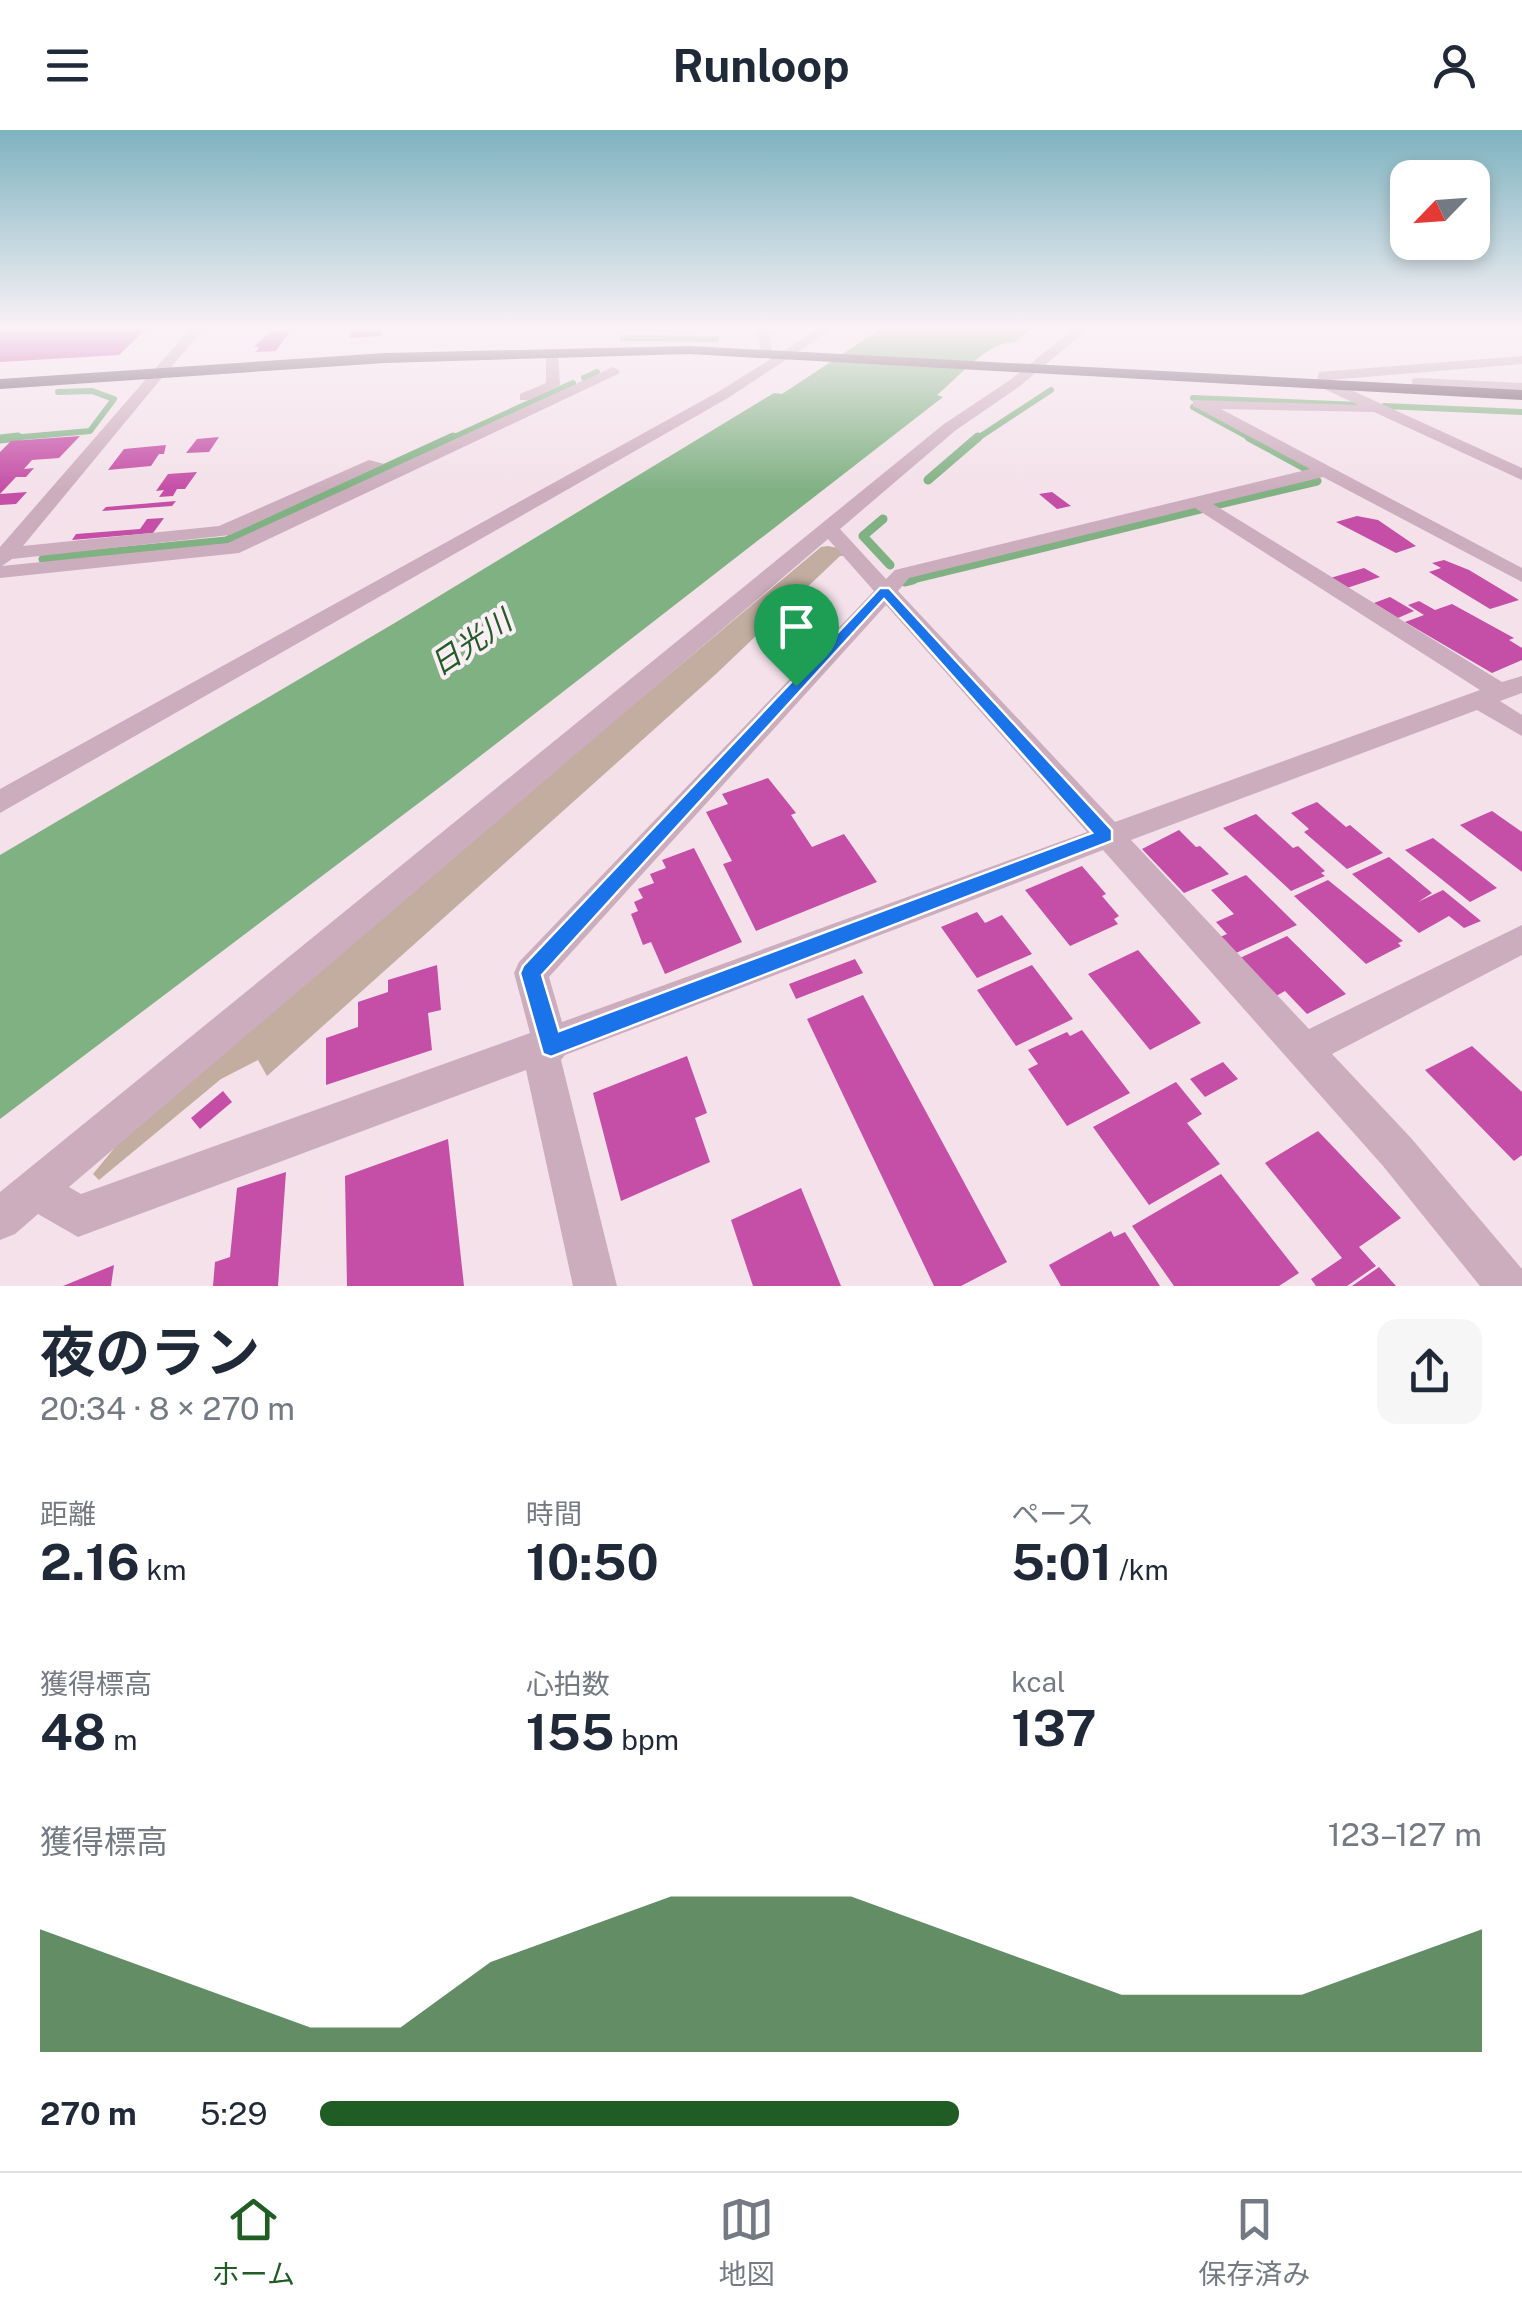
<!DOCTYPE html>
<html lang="ja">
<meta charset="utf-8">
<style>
body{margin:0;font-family:"Public Sans","Noto Sans JP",sans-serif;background:#f6f6f7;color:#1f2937;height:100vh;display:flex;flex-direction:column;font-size:38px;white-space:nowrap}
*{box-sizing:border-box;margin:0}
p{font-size:32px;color:#747a83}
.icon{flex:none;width:55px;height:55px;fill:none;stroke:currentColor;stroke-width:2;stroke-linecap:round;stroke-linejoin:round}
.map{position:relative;height:1156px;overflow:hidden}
.sheet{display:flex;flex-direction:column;background:#fff;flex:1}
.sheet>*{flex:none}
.needle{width:65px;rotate:245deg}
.tools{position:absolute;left:1390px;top:30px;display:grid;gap:20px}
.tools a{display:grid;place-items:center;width:100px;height:100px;border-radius:20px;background:#fff;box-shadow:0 5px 15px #0003;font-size:50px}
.pin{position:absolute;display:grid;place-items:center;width:85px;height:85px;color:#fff;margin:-102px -42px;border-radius:50% 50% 50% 0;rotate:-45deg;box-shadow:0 0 10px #0007}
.pin .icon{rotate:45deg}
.round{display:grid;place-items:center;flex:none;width:105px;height:105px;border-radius:20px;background:#f6f6f7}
.summary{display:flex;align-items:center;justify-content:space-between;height:170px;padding:0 40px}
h1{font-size:55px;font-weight:700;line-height:75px}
.stats{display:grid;grid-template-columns:repeat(3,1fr);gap:15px;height:170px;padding:10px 40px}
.stats div{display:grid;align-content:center}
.stats b{font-size:50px;font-weight:700}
.stats small{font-size:28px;font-weight:400}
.stats p{font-size:28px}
.chart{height:280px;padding:20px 40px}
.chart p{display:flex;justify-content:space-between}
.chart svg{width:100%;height:180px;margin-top:10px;fill:#205d25;opacity:.7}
ul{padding:0 40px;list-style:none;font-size:32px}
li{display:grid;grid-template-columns:160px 120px 1fr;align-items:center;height:75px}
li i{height:25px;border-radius:12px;background:#205d25}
header{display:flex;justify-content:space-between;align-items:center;height:130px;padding:0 40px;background:#fff;font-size:45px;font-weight:700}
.tab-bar{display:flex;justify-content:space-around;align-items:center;height:140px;border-top:2px solid #e0e1e3;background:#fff;font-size:28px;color:#747a83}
.tab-bar a{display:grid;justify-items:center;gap:5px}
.tab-bar .current{color:#205d25}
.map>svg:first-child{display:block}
.green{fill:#c3ada1}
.water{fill:#80b183}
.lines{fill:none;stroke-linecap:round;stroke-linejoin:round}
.stream-far2{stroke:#80b183;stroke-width:6}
.stream-far1{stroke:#80b183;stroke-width:9}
.stream{stroke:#80b183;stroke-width:11}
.building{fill:#c54ea6}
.minor{fill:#ccadbd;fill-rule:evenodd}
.tertiary{fill:#ccadbd;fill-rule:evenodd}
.trunk{fill:#6c5062;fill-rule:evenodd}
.route{fill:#1a73e8;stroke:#fff;stroke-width:2.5;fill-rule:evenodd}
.labels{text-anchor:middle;stroke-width:8;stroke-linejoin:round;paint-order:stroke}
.water-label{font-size:30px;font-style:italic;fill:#205d25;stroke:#fbeef4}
</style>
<header><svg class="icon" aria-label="menu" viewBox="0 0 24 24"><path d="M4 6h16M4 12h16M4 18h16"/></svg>Runloop<svg class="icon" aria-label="person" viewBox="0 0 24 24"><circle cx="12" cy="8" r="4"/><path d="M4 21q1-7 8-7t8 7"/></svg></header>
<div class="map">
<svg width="1522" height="1156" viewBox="0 0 1522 1156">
<rect width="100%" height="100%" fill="#f4e1ea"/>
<polygon class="green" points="828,416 843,419 848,426 840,426 716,544 267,946 258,930 221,949 99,1050 93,1044 135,993 821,417"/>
<path class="water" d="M882,198H1032L1014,212C988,211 957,249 937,265L943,267L448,651L0,989V725L398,491L774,263L782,264Z"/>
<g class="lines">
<g class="stream-far2">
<polyline points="623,208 716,209"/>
<polyline points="584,248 597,242"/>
<polyline points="1193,268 1358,275"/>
<polyline points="1384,276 1522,282"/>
<polyline points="1193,277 1254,310"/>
<polyline points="0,309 90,301 114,269 92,261 58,262"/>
<polyline points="448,310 573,253"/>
<polyline points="975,310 1051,260"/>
</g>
<g class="stream-far1">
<polyline points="1249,307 1308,339"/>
<polyline points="0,309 18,307"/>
<polyline points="928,350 978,307"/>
<polyline points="1211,376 1317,351"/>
<polyline points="883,389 863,406 890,435"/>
<polyline points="43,429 226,411 453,307"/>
<polyline points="905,451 1201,379"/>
</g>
<polyline class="stream" points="905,451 913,449"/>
</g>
<g class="building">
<polygon points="0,198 147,198 119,225 0,232"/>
<polygon points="354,198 384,198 381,206 349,208"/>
<polygon points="290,201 276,221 256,222 259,217 254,217 270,202"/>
<polygon points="80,306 59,328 32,330 24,339 34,338 26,347 16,347 0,364 0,322 11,311"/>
<polygon points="219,307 209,322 186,323 197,309"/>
<polygon points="166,315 164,324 159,324 151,336 108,340 124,319"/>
<polygon points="197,342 185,359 177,359 173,366 159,367 164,360 156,361 168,344"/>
<polygon points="27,362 16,374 0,375 0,364"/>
<polygon points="1052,362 1071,376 1057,379 1039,364"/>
<polygon points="176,371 172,376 102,381 106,377"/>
<polygon points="1357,386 1378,390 1416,416 1396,423 1336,392"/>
<polygon points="164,388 153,403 72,410 76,404 140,399 147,389"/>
<polygon points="1444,430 1469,440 1519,470 1490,479 1429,442 1441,438 1432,433"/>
<polygon points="1364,438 1380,447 1344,459 1327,449"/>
<polygon points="1390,467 1414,481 1398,488 1374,473"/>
<polygon points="1419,471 1435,480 1452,474 1514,508 1509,510 1522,518 1522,530 1492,543 1405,492 1424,485 1408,475"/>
<polygon points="768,648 796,683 791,685 812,717 844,704 877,752 756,801 723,734 732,731 706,682 728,674 722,664"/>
<polygon points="1317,672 1346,697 1350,695 1383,723 1347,739 1304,702 1309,699 1291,683"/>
<polygon points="1492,681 1522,702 1522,742 1460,695"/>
<polygon points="1256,684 1293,718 1298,716 1325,741 1321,743 1325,746 1291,761 1223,698"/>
<polygon points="1179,700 1196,717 1200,716 1229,744 1184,763 1142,719"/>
<polygon points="1433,708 1497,758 1470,772 1405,720"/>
<polygon points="694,718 742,812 665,844 651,812 643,815 631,784 638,781 634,772 643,768 638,759 654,753 650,744 666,738 662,730"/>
<polygon points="1389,727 1432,763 1418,772 1443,760 1481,791 1464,798 1449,786 1419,803 1352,744"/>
<polygon points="1082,736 1106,764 1102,766 1119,786 1114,789 1118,794 1070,816 1025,760"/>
<polygon points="1246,745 1297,795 1236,823 1220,807 1227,804 1216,792 1234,784 1211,760"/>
<polygon points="1328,750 1403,811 1398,813 1401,816 1366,834 1294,766"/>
<polygon points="977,782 985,793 1002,785 1032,824 977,848 941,797"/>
<polygon points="1287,806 1346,864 1307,884 1285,861 1276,866 1240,828"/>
<polygon points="1138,820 1201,893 1150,920 1088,844"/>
<polygon points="855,829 863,843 796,869 789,854"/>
<polygon points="437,835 441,880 428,883 432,920 326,955 326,908 358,897 358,872 388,862 388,850"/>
<polygon points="1032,835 1073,889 1016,916 977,860"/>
<polygon points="863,865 1007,1132 961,1156 934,1156 807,889"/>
<polygon points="1082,900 1130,963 1067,996 1028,939 1038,934 1028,920 1067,902 1070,906"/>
<polygon points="1472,916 1522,962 1522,1025 1514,1031 1425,940"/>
<polygon points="687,926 707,983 695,988 710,1032 621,1071 593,963"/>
<polygon points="1223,932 1238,949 1205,967 1190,949"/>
<polygon points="1176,952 1202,984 1187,993 1220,1034 1149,1075 1093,997"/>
<polygon points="223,961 232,972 200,999 191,988"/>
<polygon points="1318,1001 1401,1088 1359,1117 1376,1136 1347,1156 1316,1156 1311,1149 1342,1128 1265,1033"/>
<polygon points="448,1009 464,1156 347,1156 345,1046"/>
<polygon points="286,1042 278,1156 213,1156 215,1132 230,1127 237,1058"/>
<polygon points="1221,1044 1299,1143 1279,1156 1174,1156 1132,1096"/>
<polygon points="801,1058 841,1156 753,1156 731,1090"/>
<polygon points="1111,1101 1114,1107 1125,1102 1160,1156 1061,1156 1049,1135"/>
<polygon points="114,1135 111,1156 63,1156"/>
<polygon points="1379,1137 1396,1156 1352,1156"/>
</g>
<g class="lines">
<g class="minor">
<polygon points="820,198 834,198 728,268 0,683 0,659 718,262"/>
<path d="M1075,198H1089L1020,256L956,300L840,399L886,449L895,440L1310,339L1193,276V270L1358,275L1316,255L1319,242L1522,226V234L1329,250L1522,338V350L1374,282L1221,279L1522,438V452L1323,347L1213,374L1502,552L1522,546V563L1500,571L1522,585V606L1477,580L1131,710L1309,899L1522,795V825L1332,924L1411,1008L1522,1139V1156H1480L1383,1036L1103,720L565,925L561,930L617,1156H573L526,940L78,1107L38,1084L15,1104L0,1110V1062L944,294L1010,250ZM1195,378L1480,560L1115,692L898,461L909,448ZM828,409L874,461L519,832L514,843L530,903L81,1064L69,1057ZM886,475L1087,702L562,892L549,847Z"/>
<polygon points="546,219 558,222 560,255 530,270 520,270 520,264 546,253"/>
<polygon points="613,237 620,241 618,244 239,423 0,448 0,417 153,241 165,244 23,416 219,396 369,330 384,334 230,405 12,429 2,436 228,413"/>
<polygon points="1417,248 1522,253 1522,261 1412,255 1412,249"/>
</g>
<g class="tertiary">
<polygon points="191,198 204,198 163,247 153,247 153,241"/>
<polygon points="756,198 768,198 773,225 761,222"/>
</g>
<polygon class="trunk" points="689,216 1522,260 1522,270 689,224 385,233 0,259 0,249 385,223"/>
</g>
<linearGradient id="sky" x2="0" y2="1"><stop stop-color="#7eb3c0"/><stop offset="0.55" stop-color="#faf2f6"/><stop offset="1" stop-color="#faf2f6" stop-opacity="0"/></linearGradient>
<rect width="1522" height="360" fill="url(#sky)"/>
<path class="route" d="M880,458H889L1112,700V711L551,927L543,924L520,843L523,836ZM884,469L1092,703L559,901L542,845Z"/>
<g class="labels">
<g class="water-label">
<text transform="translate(471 513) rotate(-34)" y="10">日光川</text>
</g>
</g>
</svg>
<div class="tools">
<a><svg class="needle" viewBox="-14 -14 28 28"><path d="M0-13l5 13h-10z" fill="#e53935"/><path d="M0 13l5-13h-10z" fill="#747a83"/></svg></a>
</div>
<div class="pin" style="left:796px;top:556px;background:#1e9e55"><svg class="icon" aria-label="arrive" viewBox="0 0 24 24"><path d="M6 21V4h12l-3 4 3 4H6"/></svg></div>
</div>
<section class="sheet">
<div class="summary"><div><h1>夜のラン</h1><p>20:34 · 8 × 270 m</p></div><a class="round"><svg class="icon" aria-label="share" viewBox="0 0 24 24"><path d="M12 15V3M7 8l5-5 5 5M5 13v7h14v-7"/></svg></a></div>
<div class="stats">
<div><p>距離</p><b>2.16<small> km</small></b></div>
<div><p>時間</p><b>10:50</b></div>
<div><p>ペース</p><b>5:01<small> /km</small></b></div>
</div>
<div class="stats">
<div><p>獲得標高</p><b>48<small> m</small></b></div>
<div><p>心拍数</p><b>155<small> bpm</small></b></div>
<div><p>kcal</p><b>137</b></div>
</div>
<div class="chart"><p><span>獲得標高</span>123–127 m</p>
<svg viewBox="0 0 160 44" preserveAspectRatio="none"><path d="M0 44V14L10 22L20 30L30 38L40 38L50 22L60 14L70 6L80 6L90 6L100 14L110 22L120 30L130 30L140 30L150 22L160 14V44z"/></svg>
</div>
<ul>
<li><b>270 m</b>5:29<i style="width:55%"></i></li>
</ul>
</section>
<nav class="tab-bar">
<a class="current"><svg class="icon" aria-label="home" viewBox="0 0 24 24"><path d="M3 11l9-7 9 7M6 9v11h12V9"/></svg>ホーム</a>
<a><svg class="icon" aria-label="map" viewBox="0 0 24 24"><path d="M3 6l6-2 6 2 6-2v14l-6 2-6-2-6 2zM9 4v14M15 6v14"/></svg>地図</a>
<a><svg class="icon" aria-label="saved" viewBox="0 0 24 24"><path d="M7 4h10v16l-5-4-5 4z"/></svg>保存済み</a>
</nav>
